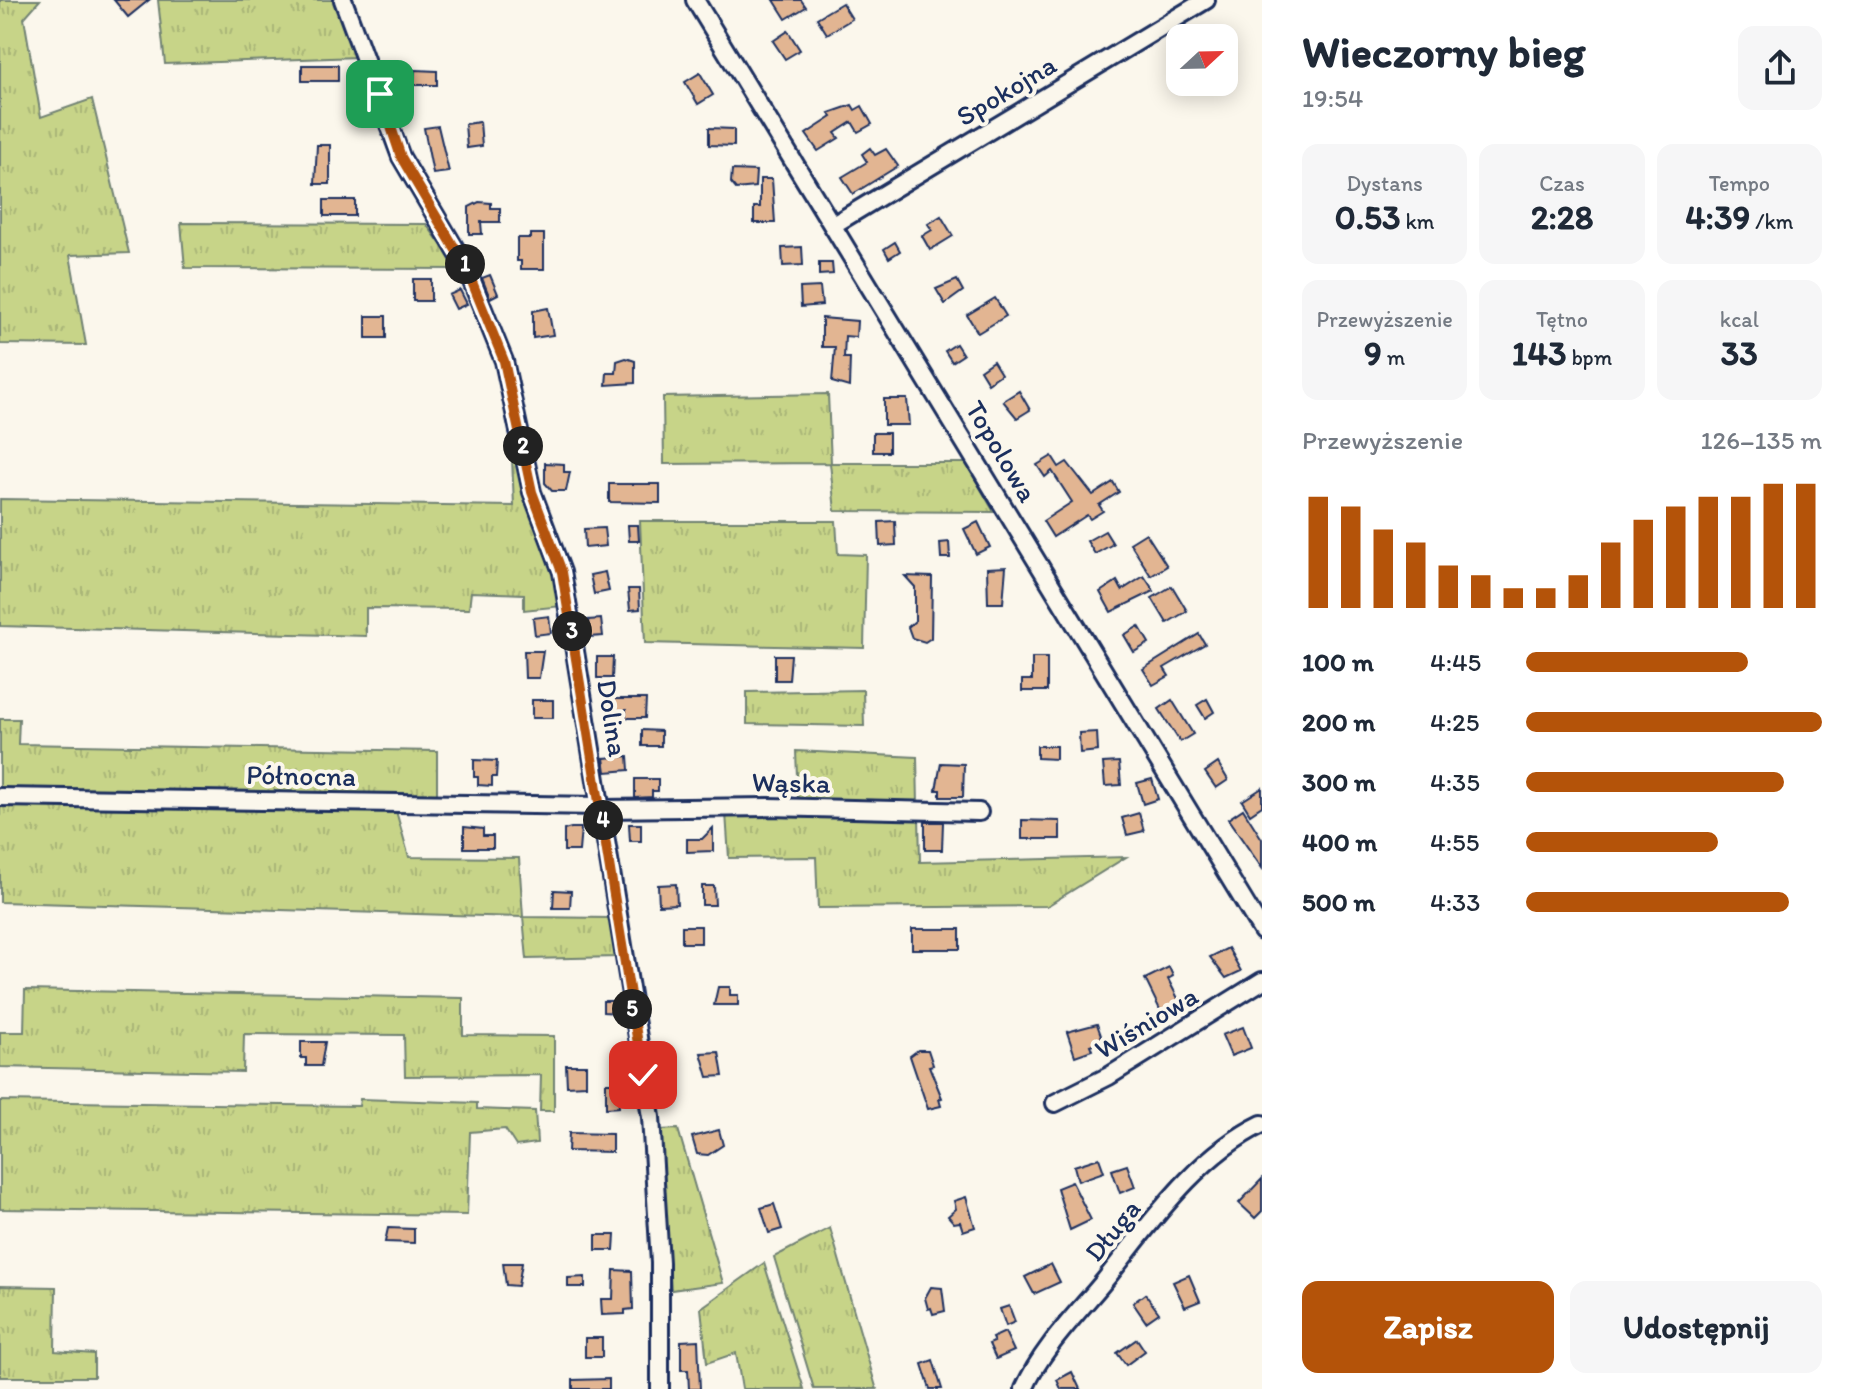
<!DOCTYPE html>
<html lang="pl">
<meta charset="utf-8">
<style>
body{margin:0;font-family:Itim,sans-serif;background:#f6f6f7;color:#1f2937;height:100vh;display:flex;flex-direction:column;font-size:30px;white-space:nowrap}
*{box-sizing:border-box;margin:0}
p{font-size:26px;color:#747a83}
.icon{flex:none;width:44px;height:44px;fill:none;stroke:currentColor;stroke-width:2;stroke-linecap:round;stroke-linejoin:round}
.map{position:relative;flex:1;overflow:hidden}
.panel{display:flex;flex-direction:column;background:#fff;width:600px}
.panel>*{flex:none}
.needle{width:52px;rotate:68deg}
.tools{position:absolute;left:1166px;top:24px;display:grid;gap:16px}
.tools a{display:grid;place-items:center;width:72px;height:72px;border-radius:16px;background:#fff;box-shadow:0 4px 20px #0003;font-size:40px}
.pin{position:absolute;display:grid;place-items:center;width:68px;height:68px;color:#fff;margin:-34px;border-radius:16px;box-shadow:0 4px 12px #0006}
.km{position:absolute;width:40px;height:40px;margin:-20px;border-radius:50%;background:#222;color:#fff;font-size:22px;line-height:40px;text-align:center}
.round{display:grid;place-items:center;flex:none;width:84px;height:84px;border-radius:16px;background:#f6f6f7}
.headline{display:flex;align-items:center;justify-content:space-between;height:136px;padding:0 40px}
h1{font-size:44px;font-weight:800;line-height:60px}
.metrics{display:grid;grid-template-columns:repeat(3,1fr);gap:12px;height:136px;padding:8px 40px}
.metrics div{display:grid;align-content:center;border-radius:16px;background:#f6f6f7;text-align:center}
.metrics b{font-size:34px;font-weight:800}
.metrics small{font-size:22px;font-weight:400}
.metrics p{font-size:22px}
.chart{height:224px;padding:16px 40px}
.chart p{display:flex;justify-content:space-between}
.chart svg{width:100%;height:144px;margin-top:8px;stroke:#b45309;stroke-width:6}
.primary-button{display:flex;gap:16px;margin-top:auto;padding:16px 40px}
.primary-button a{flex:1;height:92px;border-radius:16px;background:#b45309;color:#fff;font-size:32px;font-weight:800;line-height:92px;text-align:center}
.primary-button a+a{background:#f6f6f7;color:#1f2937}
ul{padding:0 40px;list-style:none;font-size:26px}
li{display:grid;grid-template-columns:128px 96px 1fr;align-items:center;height:60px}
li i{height:20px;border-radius:10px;background:#b45309}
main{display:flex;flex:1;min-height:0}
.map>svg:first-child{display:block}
.grass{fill:url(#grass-tufts);stroke:#718273;stroke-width:2}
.building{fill:#e2b592;stroke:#1b2f5e;stroke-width:2}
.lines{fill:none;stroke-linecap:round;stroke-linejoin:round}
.minor-casing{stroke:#1b2f5e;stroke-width:22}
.minor{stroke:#fbf7ec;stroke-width:16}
.route-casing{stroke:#fff;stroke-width:16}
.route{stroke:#b45309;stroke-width:10}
.labels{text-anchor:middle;stroke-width:8;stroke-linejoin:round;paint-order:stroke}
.street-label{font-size:28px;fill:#1b2f5e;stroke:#fbf7ec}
</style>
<main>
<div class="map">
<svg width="1262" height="1389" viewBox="0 0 1262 1389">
<defs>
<pattern id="grass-tufts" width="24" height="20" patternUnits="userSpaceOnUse" patternTransform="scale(2)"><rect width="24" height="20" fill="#c7d488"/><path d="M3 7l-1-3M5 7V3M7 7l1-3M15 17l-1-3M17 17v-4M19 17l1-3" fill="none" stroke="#aab678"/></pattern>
</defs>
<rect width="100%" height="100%" fill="#fbf7ec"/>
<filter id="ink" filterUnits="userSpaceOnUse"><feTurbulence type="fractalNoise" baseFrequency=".0125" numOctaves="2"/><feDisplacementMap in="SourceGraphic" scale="16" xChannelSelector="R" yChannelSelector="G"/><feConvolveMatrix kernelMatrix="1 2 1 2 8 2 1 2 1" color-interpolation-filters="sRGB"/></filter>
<g filter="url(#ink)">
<g class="grass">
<polygon points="0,0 40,0 24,18 41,117 92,99 129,253 70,255 86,345 0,344"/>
<polygon points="158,0 339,0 358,57 165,64"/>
<polygon points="181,223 426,224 459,269 185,268"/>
<polygon points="828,394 831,463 966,463 994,512 835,511 830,463 664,464 663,397"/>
<polygon points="520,457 531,510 563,606 524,610 524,594 471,592 469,609 366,608 366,636 0,626 0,499 514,506 512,458"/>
<polygon points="640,521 836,521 838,554 866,555 864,648 645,643"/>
<polygon points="863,690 864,726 747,724 747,692"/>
<polygon points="0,719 19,719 18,744 437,751 437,812 396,811 409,857 519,858 523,917 611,918 618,957 527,959 523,917 0,902"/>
<polygon points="796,751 917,757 918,804 798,802"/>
<polygon points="726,813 919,815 920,862 1126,857 1047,906 818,908 816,857 729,858"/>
<polygon points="25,990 463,998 463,1035 554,1036 554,1111 540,1111 541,1075 405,1076 404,1035 244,1034 243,1072 0,1067 0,1032 24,1032"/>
<polygon points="360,1099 477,1103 477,1109 535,1111 537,1143 516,1146 505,1129 470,1132 467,1215 0,1209 0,1101 359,1106"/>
<polygon points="678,1129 723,1283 671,1290 660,1130"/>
<polygon points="830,1228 876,1387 877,1389 814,1389 774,1257"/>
<polygon points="764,1263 804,1389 742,1389 736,1353 707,1363 701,1308"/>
<polygon points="0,1286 56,1287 55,1351 94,1354 94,1377 0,1377"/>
</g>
<g class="building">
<polygon points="114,0 149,0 128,17"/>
<polygon points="774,0 801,0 806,7 786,19"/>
<polygon points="842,3 852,19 827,34 817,18"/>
<polygon points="788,31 800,50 785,59 773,41"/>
<rect x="302" y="65" width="36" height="16"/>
<polygon points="415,70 437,71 437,85 414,85"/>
<polygon points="700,73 713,95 698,104 685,82"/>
<polygon points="852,105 855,110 862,106 872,124 858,132 852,122 835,133 839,138 818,151 806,134 832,117 829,113"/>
<polygon points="480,122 482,146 467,148 465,124"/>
<polygon points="438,126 449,172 433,174 424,128"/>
<polygon points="709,128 734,129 734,146 709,145"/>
<polygon points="317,145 330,145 330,184 315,184"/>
<polygon points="870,148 875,155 886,149 898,166 853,194 842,177 867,162 862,154"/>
<polygon points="732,170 756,171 755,187 736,189 731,183"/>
<polygon points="760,179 772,179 775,223 754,223 754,207 760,207"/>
<rect x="324" y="200" width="31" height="16"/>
<polygon points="479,202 491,203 491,208 500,208 500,222 481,222 482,234 469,234 469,207"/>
<polygon points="941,216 953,236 930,250 922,236 932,230 928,224"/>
<polygon points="530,234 544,234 544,269 521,269 521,261 517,261 517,238 530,238"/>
<polygon points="895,242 900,251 889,258 884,249"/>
<polygon points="802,247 803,265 783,266 782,248"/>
<polygon points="819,263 832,263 833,274 819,275"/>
<polygon points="490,275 498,294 490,298 482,278"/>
<rect x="413" y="279" width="18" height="22"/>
<polygon points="957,280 963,291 945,304 936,289"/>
<polygon points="820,287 822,305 801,307 800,288"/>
<polygon points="460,290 467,304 456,309 449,295"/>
<polygon points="995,298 1006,316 978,333 967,315"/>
<polygon points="548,308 553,335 533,338 533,311"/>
<rect x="366" y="316" width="20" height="22"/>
<polygon points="822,318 857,321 856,337 845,336 844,358 850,358 849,387 832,382 835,347 822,347"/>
<polygon points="956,344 963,355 952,362 945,351"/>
<polygon points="626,358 635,361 635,383 606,385 607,373 616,373 617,361"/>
<polygon points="993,361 1001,374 988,383 980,370"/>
<polygon points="1019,391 1030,410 1017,418 1003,401"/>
<polygon points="884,399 907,399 909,425 884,425"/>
<rect x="873" y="433" width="16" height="19"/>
<polygon points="1052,456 1059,467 1067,462 1093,495 1113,482 1119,492 1099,505 1103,511 1090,519 1087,515 1053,537 1043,521 1072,502 1052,471 1045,477 1037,465"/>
<polygon points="545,463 564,464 564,472 570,472 566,491 552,491 545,483"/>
<polygon points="609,484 660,484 660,503 609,502"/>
<polygon points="895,521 896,545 880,546 879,522"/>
<polygon points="978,522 990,547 976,554 964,529"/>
<polygon points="628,525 638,525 639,541 629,541"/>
<polygon points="604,528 606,546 585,548 584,529"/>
<polygon points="1105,531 1113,544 1095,554 1087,541"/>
<polygon points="1146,533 1167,566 1151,576 1130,543"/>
<polygon points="949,542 950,558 941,558 940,543"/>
<polygon points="1006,567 1003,603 988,603 987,568"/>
<polygon points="605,572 609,591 594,594 590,575"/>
<polygon points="905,576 932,577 931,638 925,642 912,638 908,627 915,621 915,587"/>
<polygon points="1144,576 1154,591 1111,612 1100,592 1117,581 1122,590"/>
<polygon points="1172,586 1187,611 1167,623 1152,598"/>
<polygon points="628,589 639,589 640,609 630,610"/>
<polygon points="549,616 551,633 535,635 533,618"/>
<polygon points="601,619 603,636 590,637 588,620"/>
<polygon points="1139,626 1149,643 1134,652 1124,635"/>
<polygon points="1199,634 1205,644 1164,668 1169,676 1153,685 1143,669"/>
<polygon points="524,651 543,651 539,678 525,678"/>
<polygon points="775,655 791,655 789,680 775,680"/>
<polygon points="597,657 613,657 612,678 597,678"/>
<polygon points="1032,658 1047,658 1047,691 1022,691 1022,680 1032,680"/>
<polygon points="615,693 615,699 646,699 645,718 626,718 626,710 606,711 606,694"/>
<polygon points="1207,699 1214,712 1205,718 1197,705"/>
<rect x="532" y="700" width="21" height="18"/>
<polygon points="1172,700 1193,734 1180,742 1159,709"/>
<polygon points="642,730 661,731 661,746 642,746"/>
<polygon points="1097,732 1098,751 1080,753 1079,733"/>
<polygon points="1037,746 1056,746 1056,759 1037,758"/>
<polygon points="628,756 629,770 606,772 604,758"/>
<polygon points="474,760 497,761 496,777 492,777 492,786 478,785 478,777 474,777"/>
<polygon points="1119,762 1121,785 1105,786 1103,763"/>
<polygon points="941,763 964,764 963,797 940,797 940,790 936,790"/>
<polygon points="1218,763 1228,780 1216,788 1205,772"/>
<polygon points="635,779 658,779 658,791 652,791 652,797 635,798"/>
<polygon points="1152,779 1158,799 1143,804 1137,783"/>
<polygon points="1262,788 1262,806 1250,814 1242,801"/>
<polygon points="1243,809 1262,839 1262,868 1228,819"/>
<polygon points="1139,813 1144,831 1127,835 1122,818"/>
<polygon points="1022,820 1060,821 1060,839 1022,839"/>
<polygon points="925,822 943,822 942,850 925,850"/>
<polygon points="629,824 641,824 641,841 630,841"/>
<polygon points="464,827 483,829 483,836 493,836 493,848 464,848"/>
<polygon points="571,828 581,828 579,851 564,851 564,830"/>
<polygon points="713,828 713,851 687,852 687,839 702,839"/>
<polygon points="676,884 677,904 659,905 658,885"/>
<polygon points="702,886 714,886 715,905 702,905"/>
<polygon points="554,890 571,891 570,908 553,908"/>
<rect x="682" y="926" width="19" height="17"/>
<rect x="912" y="929" width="48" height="20"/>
<polygon points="1228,948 1241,971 1226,978 1210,957"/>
<polygon points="1169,967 1173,976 1168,979 1184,1010 1165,1020 1145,979"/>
<polygon points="718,987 730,987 730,995 738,995 738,1005 714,1005"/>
<polygon points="603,1001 619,1001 619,1013 603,1012"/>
<polygon points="1097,1024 1103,1041 1090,1045 1092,1050 1075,1056 1067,1032"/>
<polygon points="1243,1027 1251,1048 1231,1056 1222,1035"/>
<polygon points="301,1042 325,1042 321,1066 306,1066 306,1058 301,1058"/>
<polygon points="918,1050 928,1050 933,1065 929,1066 942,1098 939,1099 941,1106 928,1109 910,1056"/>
<polygon points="719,1052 723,1076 708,1077 701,1053"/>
<polygon points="566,1065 586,1065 586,1085 567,1086"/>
<polygon points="606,1083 618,1083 619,1107 606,1108"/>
<polygon points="719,1130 723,1145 708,1155 697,1154 692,1137"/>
<polygon points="569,1133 612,1134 612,1152 568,1151"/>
<polygon points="1099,1158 1104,1172 1078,1181 1074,1166"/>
<polygon points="1127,1165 1135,1187 1120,1193 1112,1170"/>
<polygon points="1262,1179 1262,1211 1255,1218 1239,1203"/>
<polygon points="1072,1182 1091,1220 1070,1230 1057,1188"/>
<polygon points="966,1197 975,1227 963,1231 960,1222 954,1223 948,1216 956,1209 954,1201"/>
<polygon points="774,1204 782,1229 769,1233 761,1208"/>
<polygon points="388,1228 414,1229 414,1243 385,1242"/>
<polygon points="596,1235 615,1235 614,1250 596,1250"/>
<polygon points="503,1263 522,1263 518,1286 506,1285"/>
<polygon points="1051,1264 1060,1282 1034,1294 1025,1277"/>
<polygon points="614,1270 632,1271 633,1309 625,1310 625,1314 602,1315 601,1299 613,1299"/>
<polygon points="1189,1275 1200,1301 1185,1307 1173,1282"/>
<polygon points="585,1277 585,1287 568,1287 568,1278"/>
<polygon points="931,1287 942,1288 945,1311 933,1314 931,1308 928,1309 925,1298"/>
<polygon points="1145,1294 1159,1313 1146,1322 1133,1303"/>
<polygon points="1009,1306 1015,1322 1006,1326 1000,1309"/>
<polygon points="1005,1332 1014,1351 996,1359 989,1344 994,1342 992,1338"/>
<rect x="585" y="1338" width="17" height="19"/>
<polygon points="1137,1339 1145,1351 1126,1365 1117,1353"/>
<polygon points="698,1340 700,1389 689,1389 688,1370 681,1370 681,1341"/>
<polygon points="933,1360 942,1389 930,1389 922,1364"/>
<polygon points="1072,1372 1080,1389 1061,1389 1057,1380"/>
<polygon points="609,1379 609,1389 573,1389 573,1380"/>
</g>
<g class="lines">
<g class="minor-casing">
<g id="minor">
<polyline points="343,0 401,157 466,267 504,361 532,492 562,572 651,1117 660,1263 660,1389"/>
<polyline points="695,0 1262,931"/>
<polyline points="833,225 1206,0"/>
<polyline points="0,797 601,806"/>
<polyline points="602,809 769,807 979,812"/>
<polyline points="1055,1103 1109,1076 1262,981"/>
<path d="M1024,1389C1042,1348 1077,1314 1105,1280C1150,1224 1196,1156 1262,1124"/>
</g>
</g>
<use href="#minor" class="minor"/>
</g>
</g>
<g class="lines" filter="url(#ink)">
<g class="route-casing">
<polyline id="route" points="380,94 401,157 466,267 504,361 532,492 562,572 643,1075"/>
</g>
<use href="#route" class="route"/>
</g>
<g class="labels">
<g class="street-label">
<text transform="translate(1006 90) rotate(-31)" y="10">Spokojna</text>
<text transform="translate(1002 451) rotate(59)" y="10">Topolowa</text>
<text transform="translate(613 718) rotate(81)" y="10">Dolina</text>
<text transform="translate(301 775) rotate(1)" y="10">Północna</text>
<text transform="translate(791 782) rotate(1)" y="10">Wąska</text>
<text transform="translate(1146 1022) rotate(-31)" y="10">Wiśniowa</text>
<text transform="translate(1112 1230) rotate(-51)" y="10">Długa</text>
</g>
</g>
</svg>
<div class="tools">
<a><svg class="needle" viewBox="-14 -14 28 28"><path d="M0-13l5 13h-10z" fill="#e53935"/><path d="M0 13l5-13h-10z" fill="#747a83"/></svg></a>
</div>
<div class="pin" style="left:380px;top:94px;background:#1e9e55"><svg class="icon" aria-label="arrive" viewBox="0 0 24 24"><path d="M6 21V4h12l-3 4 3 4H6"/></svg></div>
<div class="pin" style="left:643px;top:1075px;background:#d93025"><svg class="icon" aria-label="check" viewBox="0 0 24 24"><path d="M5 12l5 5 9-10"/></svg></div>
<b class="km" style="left:465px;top:264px">1</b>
<b class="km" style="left:523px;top:446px">2</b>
<b class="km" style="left:572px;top:631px">3</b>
<b class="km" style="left:603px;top:820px">4</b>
<b class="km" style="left:632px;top:1009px">5</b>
</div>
<section class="panel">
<div class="headline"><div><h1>Wieczorny bieg</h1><p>19:54</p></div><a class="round"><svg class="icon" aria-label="share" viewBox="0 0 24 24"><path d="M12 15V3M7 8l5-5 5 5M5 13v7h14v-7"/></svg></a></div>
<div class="metrics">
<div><p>Dystans</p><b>0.53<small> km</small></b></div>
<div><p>Czas</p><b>2:28</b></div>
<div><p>Tempo</p><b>4:39<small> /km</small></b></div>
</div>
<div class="metrics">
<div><p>Przewyższenie</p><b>9<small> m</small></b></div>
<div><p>Tętno</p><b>143<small> bpm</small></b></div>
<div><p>kcal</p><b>33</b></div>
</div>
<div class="chart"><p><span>Przewyższenie</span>126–135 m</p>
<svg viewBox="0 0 160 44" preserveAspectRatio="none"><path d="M5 44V10M15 44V13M25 44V20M35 44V24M45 44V31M55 44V34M65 44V38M75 44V38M85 44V34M95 44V24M105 44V17M115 44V13M125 44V10M135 44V10M145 44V6M155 44V6"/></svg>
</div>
<ul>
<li><b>100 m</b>4:45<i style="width:75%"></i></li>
<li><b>200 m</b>4:25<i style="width:100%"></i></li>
<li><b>300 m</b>4:35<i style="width:87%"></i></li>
<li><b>400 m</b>4:55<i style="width:65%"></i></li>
<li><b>500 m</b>4:33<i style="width:89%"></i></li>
</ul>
<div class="primary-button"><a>Zapisz</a><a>Udostępnij</a></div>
</section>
</main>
